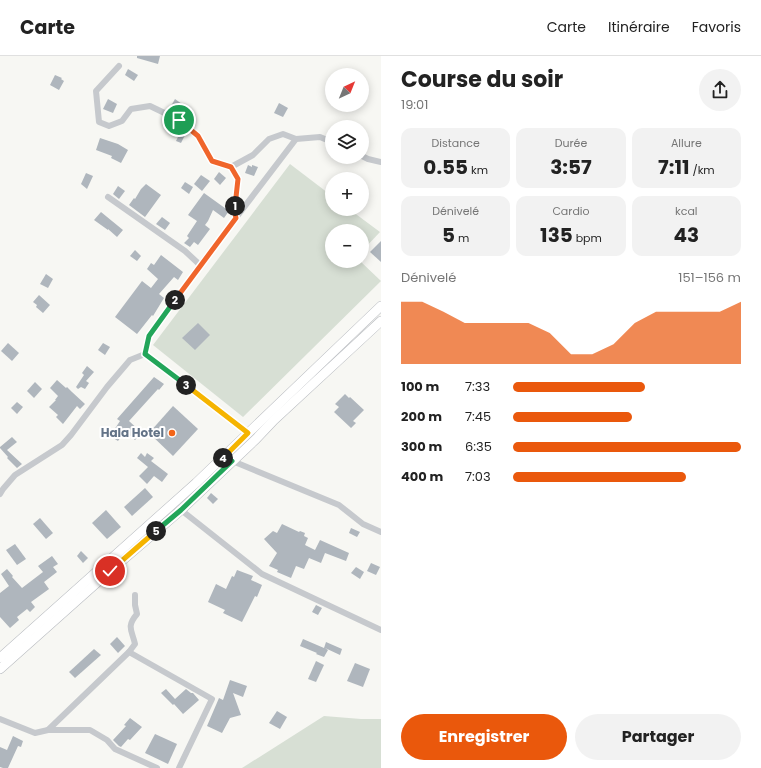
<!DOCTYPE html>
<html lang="fr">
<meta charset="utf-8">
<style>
body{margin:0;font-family:Poppins,sans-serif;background:#f2f2f2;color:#222;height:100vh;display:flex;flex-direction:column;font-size:15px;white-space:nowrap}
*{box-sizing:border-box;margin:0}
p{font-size:13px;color:#767676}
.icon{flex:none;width:22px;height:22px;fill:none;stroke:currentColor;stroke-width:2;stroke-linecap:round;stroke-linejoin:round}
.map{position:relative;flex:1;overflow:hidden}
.drawer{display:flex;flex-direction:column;background:#fff;width:380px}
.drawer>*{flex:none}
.needle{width:26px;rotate:43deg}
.fabs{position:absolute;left:325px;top:12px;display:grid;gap:8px}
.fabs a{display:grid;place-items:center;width:44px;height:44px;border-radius:50%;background:#fff;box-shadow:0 2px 10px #0003;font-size:20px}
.pin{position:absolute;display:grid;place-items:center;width:34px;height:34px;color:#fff;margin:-17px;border:2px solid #fff;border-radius:50%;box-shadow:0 1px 4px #0007}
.km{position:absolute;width:20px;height:20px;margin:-10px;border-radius:50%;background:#222;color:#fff;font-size:11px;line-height:20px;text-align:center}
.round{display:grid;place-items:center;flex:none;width:42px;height:42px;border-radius:21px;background:#f2f2f2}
.headline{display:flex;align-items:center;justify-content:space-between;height:68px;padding:0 20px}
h1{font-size:22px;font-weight:700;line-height:30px}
.metrics{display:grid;grid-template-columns:repeat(3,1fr);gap:6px;height:68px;padding:4px 20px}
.metrics div{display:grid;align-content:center;border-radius:10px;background:#f2f2f2;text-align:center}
.metrics b{font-size:20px;font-weight:700}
.metrics small{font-size:11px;font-weight:400}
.metrics p{font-size:11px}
.chart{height:112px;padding:8px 20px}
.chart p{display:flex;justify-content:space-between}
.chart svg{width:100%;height:72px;margin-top:4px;fill:#ea580c;opacity:.7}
.primary-button{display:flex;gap:8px;margin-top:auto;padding:8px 20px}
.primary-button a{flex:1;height:46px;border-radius:24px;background:#ea580c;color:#fff;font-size:16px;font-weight:700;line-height:46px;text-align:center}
.primary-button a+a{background:#f2f2f2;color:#222}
ul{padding:0 20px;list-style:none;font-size:13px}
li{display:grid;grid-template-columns:64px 48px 1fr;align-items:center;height:30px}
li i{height:10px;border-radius:5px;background:#ea580c}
header{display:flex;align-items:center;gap:24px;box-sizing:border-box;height:56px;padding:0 20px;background:#fff;border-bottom:1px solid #e0e0e0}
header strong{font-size:19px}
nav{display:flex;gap:22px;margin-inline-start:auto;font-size:14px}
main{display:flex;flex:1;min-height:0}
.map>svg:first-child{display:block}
.green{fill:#d7dfd4}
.building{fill:#afb6bd}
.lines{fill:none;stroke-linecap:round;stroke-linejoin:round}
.primary-casing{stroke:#b9bcc1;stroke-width:10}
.minor{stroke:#c6c9cd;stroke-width:6}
.primary{stroke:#fff;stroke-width:9}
.split-1-casing{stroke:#fff;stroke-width:8}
.split-2-casing{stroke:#fff;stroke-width:8}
.split-3-casing{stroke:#fff;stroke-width:8}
.split-4-casing{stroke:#fff;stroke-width:8}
.split-5-casing{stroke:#fff;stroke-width:8}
.split-6-casing{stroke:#fff;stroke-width:8}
.split-1{stroke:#f0652b;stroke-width:5}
.split-2{stroke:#f0652b;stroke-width:5}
.split-3{stroke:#22a559;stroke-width:5}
.split-4{stroke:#f5b400;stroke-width:5}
.split-5{stroke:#22a559;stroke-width:5}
.split-6{stroke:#f5b400;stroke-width:5}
.poi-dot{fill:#f36417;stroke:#fff;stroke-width:1.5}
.labels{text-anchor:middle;stroke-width:4;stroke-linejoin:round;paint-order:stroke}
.poi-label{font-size:12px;font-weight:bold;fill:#637387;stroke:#fff;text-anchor:end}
</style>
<header>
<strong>Carte</strong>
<nav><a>Carte</a><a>Itinéraire</a><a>Favoris</a></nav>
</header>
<main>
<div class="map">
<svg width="381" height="712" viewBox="0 0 381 712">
<rect width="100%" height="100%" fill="#f7f7f3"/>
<g class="green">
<polygon points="290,108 332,140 332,153 349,153 380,176 362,195 362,175 332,175 332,205 360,205 381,225 243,361 153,289"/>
<polygon points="324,660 361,663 381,663 381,712 242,712"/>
</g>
<g class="building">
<polygon points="137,0 160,0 158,8 137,2"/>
<polygon points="128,13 138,19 134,25 125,19"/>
<polygon points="55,19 62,22 61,23 64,25 59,34 50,29"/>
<polygon points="108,43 117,48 113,57 103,53"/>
<polygon points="175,43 182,48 178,55 171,50"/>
<polygon points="279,47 288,52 283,61 274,57"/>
<polygon points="174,68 181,72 186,77 181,87 176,85 178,81 170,77"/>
<polygon points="100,82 118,88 128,94 121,107 111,102 112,100 96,94"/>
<polygon points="248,109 252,111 252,109 258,111 254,120 245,117"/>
<polygon points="219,116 226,122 220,129 214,123"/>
<polygon points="86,117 93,120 87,133 81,128"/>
<polygon points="201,119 210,125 202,135 194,128"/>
<polygon points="185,126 193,131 189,138 181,132"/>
<polygon points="146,128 161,139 145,161 129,149 134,142 135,143 141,133"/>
<polygon points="118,130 125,135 119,143 113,138"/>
<polygon points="204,137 229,155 224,162 213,154 208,165 205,169 210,173 198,189 194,186 190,191 184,187 189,182 187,180 197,165 188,159"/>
<polygon points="101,156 123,174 117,181 108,173 108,174 94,164"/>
<polygon points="162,161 170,167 165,174 156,168"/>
<polygon points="381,185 381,206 370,196"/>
<polygon points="135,194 141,200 137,205 130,200"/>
<polygon points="161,199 183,216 178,224 174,221 159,238 164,242 153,260 152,259 137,278 115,261 142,225 151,232 158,223 147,213 151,207 154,209"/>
<polygon points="46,218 53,223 48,232 40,228"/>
<polygon points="39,239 50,249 43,257 36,251 37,249 33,246"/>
<polygon points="198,267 210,279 195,294 182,282"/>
<polygon points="8,287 19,297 12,305 1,295"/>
<polygon points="103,287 110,291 105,299 98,294"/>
<polygon points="87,310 94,316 86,325 89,327 85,333 81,331 78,333 76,331 84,319 82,317"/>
<polygon points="154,321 164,328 159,334 158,333 129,365 142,377 135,384 125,375 118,385 110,380 120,365 117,363"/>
<polygon points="57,324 66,332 67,331 72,336 85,348 80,353 77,350 63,368 56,361 58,359 49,351 56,344 55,344 58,340 50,332"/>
<polygon points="35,326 42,333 34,342 27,335"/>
<polygon points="345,338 349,342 350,341 364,354 353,365 356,367 351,372 334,356 339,351 335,348"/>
<polygon points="17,346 23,351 17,358 11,352"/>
<polygon points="173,350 198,373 173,400 149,377"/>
<polygon points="12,381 17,386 7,394 22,408 17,412 7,402 8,401 0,392 0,391"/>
<polygon points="141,397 145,401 147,397 154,402 151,405 168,418 162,426 154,420 147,428 139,420 148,411 137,402"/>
<polygon points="145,432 153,441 132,460 124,451"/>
<polygon points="211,437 218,443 213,448 207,442"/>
<polygon points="106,454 121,471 107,483 92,467"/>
<polygon points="40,462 53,477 46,483 33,468"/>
<polygon points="282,468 299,476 300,475 305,477 304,480 308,482 305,489 315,494 320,484 349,497 346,505 325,497 321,507 309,502 304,513 296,510 291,522 277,516 278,514 269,510 277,497 264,483 273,475 277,477"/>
<polygon points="351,472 360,476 357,481 349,477"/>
<polygon points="15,488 26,503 17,509 6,494"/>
<polygon points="81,495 88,502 83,507 77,500"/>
<polygon points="52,500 58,508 53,511 57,516 44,526 49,533 31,546 35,551 30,556 27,553 17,561 19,564 10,572 0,561 0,537 9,530 1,518 7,513 13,520 12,521 22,532 43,516 38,510"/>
<polygon points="371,507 380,511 376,519 367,515"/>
<polygon points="356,511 364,516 360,523 351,517"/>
<polygon points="237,514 253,520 251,524 262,529 257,541 255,540 242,566 223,557 225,554 208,546 216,528 226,533 232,520 234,521"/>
<polygon points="316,549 322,552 318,559 312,556"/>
<polygon points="117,581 125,590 118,597 110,588"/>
<polygon points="303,583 324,592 326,586 342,593 340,599 325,592 328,594 324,601 316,598 317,597 300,590"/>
<polygon points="94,593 101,599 75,622 69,616"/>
<polygon points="316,605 324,609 316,626 308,623"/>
<polygon points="355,607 370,613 363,631 347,625"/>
<polygon points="230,624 247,630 243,641 233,637 241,659 230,662 222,677 207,670 219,642 223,644"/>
<polygon points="166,633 175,643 186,633 191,637 193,637 199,644 183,658 174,648 173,649 161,637"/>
<polygon points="277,655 287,661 280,673 269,667"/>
<polygon points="130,662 142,671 130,684 128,683 121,691 119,690 113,684 126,670 124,669"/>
<polygon points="155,678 177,688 168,708 145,697"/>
<polygon points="13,680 23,685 21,691 18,690 8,712 3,712 0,711 0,691 7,694"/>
</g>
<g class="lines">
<g class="primary-casing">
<g id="primary">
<polyline points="0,602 196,427 381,250"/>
<polyline points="0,613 110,515 181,454 256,383 274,364 381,265"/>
</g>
</g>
<g class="minor">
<polyline points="119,10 96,35 99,66 109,70 122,65 131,53 150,50 179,64 198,81 212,105 231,111 253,99 269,83 283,78 296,83"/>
<polyline points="362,100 368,103 381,106"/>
<polyline points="231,111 238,123 234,154 236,162"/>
<polyline points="108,141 185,195 200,209"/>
<polyline points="145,298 248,377"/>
<polyline points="230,404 339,449 363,468 381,476"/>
<polyline points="0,438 3,433 15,419 62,389 71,379 107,331 130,304 145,298 149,280 200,209 296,83 320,81 332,86"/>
<polyline points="181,454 262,518 381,574"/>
<polyline points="129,596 212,643 179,712"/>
<path d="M0,663L35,677L48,674L129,596L135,588C132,574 126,571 137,558L135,549V539"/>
<polyline points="48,674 90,674 107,684 115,693 157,712"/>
</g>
<use href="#primary" class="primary"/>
</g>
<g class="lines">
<g class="split-1-casing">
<polyline id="split-1" points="179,64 198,80 212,105 231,111 238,123 235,150"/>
</g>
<g class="split-2-casing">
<polyline id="split-2" points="175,244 236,162 234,154 235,150"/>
</g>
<g class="split-3-casing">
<polyline id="split-3" points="175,244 149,280 145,298 186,329"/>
</g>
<g class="split-4-casing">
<polyline id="split-4" points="186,329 248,377 223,402"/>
</g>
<g class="split-5-casing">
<polyline id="split-5" points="156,475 181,454 232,405 223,402"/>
</g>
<g class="split-6-casing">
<polyline id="split-6" points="110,515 156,475"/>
</g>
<use href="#split-1" class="split-1"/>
<use href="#split-2" class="split-2"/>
<use href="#split-3" class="split-3"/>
<use href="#split-4" class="split-4"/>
<use href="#split-5" class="split-5"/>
<use href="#split-6" class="split-6"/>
</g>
<circle class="poi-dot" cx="172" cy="377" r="4"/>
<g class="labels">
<g class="poi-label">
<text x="164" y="381">Hala Hotel</text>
</g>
</g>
</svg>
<div class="fabs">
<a><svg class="needle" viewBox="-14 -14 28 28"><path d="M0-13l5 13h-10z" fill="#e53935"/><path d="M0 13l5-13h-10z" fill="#767676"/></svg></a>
<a><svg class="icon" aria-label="layers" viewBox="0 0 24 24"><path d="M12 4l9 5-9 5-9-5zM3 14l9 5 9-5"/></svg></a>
<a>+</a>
<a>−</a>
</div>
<div class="pin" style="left:179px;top:64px;background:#1e9e55"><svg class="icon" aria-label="arrive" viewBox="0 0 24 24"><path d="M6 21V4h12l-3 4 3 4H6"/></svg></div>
<div class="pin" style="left:110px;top:515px;background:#d93025"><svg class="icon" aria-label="check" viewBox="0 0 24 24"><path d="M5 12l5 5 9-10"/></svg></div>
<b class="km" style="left:235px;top:150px">1</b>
<b class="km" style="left:175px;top:244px">2</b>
<b class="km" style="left:186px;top:329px">3</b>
<b class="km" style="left:223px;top:402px">4</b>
<b class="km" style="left:156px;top:475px">5</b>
</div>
<section class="drawer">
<div class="headline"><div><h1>Course du soir</h1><p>19:01</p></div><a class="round"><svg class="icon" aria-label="share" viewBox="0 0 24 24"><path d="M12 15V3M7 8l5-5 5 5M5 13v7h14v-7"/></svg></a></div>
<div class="metrics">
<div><p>Distance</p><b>0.55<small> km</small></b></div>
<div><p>Durée</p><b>3:57</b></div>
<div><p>Allure</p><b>7:11<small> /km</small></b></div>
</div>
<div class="metrics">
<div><p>Dénivelé</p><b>5<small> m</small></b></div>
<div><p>Cardio</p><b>135<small> bpm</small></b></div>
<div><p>kcal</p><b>43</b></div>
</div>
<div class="chart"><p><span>Dénivelé</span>151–156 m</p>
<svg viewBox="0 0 160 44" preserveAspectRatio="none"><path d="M0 44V6L10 6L20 12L30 19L40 19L50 19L60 19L70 25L80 38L90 38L100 32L110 19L120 12L130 12L140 12L150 12L160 6V44z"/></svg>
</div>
<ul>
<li><b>100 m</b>7:33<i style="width:58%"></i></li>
<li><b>200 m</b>7:45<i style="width:52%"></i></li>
<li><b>300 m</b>6:35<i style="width:100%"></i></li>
<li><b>400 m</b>7:03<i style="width:76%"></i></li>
</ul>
<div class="primary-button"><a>Enregistrer</a><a>Partager</a></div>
</section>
</main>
